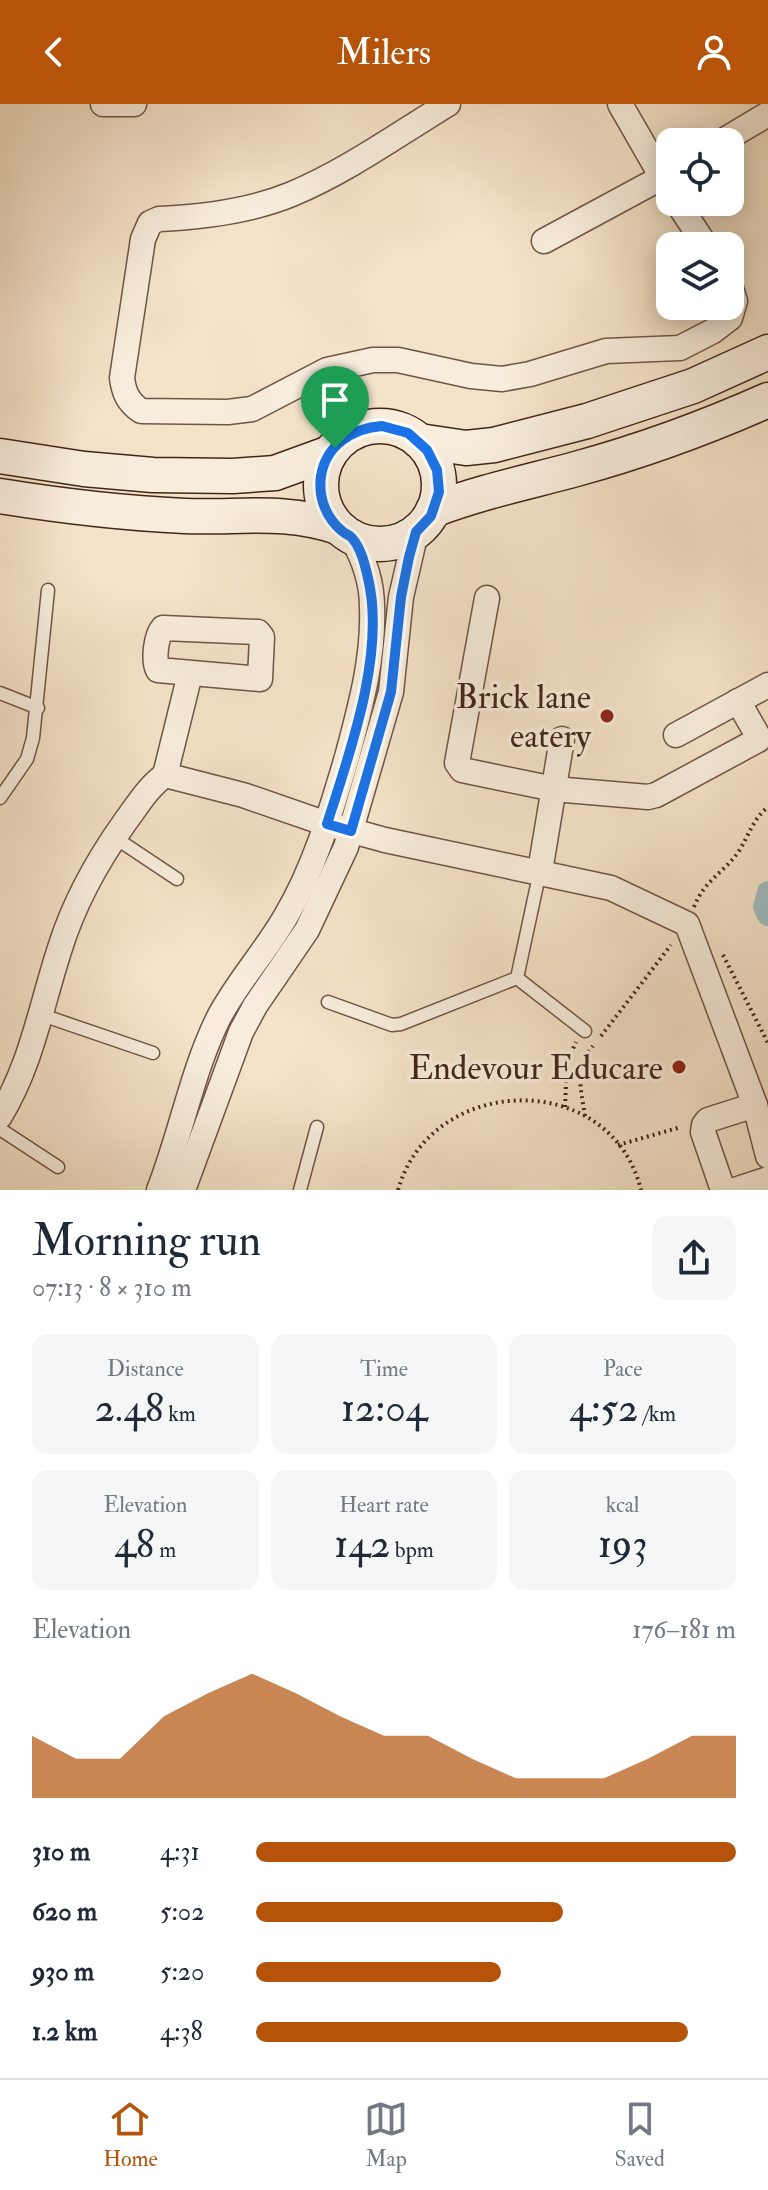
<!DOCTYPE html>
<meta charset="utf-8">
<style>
body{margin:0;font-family:"IM FELL Double Pica",serif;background:#f6f6f7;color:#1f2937;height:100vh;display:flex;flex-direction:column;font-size:30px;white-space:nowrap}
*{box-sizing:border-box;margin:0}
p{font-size:26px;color:#747a83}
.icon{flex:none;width:44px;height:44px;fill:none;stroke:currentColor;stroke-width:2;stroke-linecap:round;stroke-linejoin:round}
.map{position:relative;height:1086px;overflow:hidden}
.details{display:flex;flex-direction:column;background:#fff;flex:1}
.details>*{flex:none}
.buttons{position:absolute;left:656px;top:24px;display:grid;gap:16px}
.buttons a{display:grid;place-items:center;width:88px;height:88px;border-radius:16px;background:#fff;box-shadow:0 4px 20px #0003;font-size:40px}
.pin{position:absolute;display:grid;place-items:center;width:68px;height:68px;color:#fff;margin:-82px -34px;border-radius:50% 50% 50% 0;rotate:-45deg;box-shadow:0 0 8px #0007}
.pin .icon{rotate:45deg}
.round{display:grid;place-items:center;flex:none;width:84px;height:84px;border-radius:16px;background:#f6f6f7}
.headline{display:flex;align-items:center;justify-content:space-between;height:136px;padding:0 32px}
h1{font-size:44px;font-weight:600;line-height:60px}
.figures{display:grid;grid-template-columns:repeat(3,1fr);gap:12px;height:136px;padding:8px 32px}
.figures div{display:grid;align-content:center;border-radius:16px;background:#f6f6f7;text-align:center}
.figures b{font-size:40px;font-weight:600}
.figures small{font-size:22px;font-weight:400}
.figures p{font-size:22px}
.chart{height:224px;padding:16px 32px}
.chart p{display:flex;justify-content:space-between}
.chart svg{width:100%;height:144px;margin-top:8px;fill:#b45309;opacity:.7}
ul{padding:0 32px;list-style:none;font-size:26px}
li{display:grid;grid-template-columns:128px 96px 1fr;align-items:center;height:60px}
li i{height:20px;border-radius:10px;background:#b45309}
header{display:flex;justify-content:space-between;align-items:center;height:104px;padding:0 32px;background:#b45309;color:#fff;font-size:36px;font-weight:600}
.tab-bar{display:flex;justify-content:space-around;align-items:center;height:112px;border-top:2px solid #e0e1e3;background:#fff;font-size:22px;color:#747a83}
.tab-bar a{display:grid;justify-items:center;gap:4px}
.tab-bar .current{color:#b45309}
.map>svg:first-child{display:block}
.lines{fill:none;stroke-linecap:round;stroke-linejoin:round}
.canal{stroke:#a0bcc0;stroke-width:22}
.service-casing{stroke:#6f5545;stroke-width:15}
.minor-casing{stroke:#6f5545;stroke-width:27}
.secondary-casing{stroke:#432619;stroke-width:37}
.path{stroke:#432619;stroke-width:4;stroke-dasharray:2 4;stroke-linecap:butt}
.service{stroke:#f8eddc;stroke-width:12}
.minor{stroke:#f8eddc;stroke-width:24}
.secondary{stroke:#f8eddc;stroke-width:34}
.route-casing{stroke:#fff;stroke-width:16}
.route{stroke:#1a73e8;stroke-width:10}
.poi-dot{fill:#8f2418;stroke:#f8eddc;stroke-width:3}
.labels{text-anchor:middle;stroke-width:7;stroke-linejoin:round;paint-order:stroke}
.poi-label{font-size:34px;fill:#432619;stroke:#f8eddc;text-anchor:end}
</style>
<header><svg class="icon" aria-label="back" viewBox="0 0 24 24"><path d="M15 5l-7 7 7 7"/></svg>Milers<svg class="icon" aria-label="person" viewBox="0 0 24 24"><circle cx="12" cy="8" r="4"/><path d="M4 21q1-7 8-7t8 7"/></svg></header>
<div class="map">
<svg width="768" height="1086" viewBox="0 0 768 1086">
<rect width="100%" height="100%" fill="#f4e3c9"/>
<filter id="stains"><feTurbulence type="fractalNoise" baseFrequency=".0025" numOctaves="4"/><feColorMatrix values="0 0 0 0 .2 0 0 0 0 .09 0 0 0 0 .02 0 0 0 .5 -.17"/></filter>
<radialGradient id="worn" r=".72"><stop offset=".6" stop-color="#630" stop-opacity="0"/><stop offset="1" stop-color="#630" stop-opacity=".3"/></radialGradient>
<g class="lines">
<polyline class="canal" points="768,788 764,803 768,811"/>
<g class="service-casing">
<g id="service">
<polyline points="0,589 38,604"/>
<polyline points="0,694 27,655 33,634 48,486"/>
<polyline points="114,733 177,775"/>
<polyline points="517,874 585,927"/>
<polyline points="328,898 392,921 401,920 517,874 540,767"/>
<polyline points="42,911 153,949"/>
<polyline points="0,1025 58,1063"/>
<polyline points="300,1086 317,1023"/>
</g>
</g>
<g class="minor-casing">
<g id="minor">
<polyline points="103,0 134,0"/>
<path d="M448,0C397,31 347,67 292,90C251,107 203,113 159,115L150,119L143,135L122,274C124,289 128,298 141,307L228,308L252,305L327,266L373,256H398L471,272L502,275L530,270L606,247L680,244L713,227L730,214L735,197L730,181"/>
<polyline points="620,0 670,87"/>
<polyline points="721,38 768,10"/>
<polyline points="677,98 706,142"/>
<polyline points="544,137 670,69"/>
<polyline points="487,494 457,659 462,666 554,685 648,693 656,691 758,636 758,632 738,597"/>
<path d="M163,524L258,528L262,533L260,575L158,566C153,556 156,532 163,524Z"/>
<polyline points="676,631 768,581"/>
<polyline points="165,671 243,691 327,720 385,736 611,784 687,820 755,1001 768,1052"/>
<polyline points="165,671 190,570"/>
<polyline points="540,767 562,635"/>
<path d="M0,1012C32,959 41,902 60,844C74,799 98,756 125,718C137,702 148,683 165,671"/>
<path d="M159,1086C181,1030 192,967 219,913C238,877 266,847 286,812C315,763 331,707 347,653C360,604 374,555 372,503C372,479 364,455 352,434"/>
<polyline points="183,1086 241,928 255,902 307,826 346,743 391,588 401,493 416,428"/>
<polyline points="723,1086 703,1028 704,1021 708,1016 755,1001"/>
<polyline points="735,1086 768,1075"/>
</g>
</g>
<g class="secondary-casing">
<g id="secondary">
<circle cx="380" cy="381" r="59"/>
<polyline points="419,337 466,344 494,341 587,317 693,282 768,248"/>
<polyline points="0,352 84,365 153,371 233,372 275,369 330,349"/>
<path d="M0,392C62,402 122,409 185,412C240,414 284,405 338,423"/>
<path d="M433,406C480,388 528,378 576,365C642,347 705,324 768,296"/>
</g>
</g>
<g class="path">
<path d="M694,803C705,775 724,769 739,747C749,731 753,715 768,703"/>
<polyline points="723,851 768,939"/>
<polyline points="601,932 671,841"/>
<polyline points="565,1003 567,958 576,938"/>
<path d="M585,1012C581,984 574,966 593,942"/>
<polyline points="618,1041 681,1023"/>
<path d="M398,1086C431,969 611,964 641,1086"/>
</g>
<use href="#service" class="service"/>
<use href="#minor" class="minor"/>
<use href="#secondary" class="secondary"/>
</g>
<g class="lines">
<g class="route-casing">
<path id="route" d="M382,322L408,329L427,346L437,366L439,388L431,412L416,428L409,453L401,493L391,588L351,727L327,720C350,648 386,549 368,474C365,461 361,444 352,434C350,431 345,430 342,427C326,414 318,393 321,372C326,341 353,324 382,322Z"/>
</g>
<use href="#route" class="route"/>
</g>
<g class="poi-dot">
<circle cx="607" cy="612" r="8"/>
<circle cx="679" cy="963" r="8"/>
</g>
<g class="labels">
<g class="poi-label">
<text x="591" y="604">Brick lane<tspan x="591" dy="39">eatery</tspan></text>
<text x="663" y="975">Endevour Educare</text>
</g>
</g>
<rect width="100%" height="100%" filter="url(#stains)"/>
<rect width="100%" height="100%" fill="url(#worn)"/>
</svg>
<div class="buttons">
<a><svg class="icon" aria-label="locate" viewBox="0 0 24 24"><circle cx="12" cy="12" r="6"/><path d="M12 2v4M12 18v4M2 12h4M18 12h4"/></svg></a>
<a><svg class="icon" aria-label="layers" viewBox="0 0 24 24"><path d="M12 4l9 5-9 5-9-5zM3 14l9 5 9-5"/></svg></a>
</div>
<div class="pin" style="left:335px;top:344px;background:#1e9e55"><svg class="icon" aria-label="arrive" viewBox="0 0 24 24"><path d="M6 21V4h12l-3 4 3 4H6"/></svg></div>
</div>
<section class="details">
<div class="headline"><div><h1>Morning run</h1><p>07:13 · 8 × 310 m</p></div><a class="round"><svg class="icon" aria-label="share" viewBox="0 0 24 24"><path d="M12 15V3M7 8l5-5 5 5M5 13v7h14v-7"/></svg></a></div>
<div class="figures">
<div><p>Distance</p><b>2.48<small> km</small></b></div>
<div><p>Time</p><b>12:04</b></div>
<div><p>Pace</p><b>4:52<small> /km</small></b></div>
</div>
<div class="figures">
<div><p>Elevation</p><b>48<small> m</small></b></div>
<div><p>Heart rate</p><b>142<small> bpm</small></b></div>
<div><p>kcal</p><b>193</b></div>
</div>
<div class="chart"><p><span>Elevation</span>176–181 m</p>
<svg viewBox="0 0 160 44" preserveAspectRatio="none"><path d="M0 44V25L10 32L20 32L30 19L40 12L50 6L60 12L70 19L80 25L90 25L100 32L110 38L120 38L130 38L140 32L150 25L160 25V44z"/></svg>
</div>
<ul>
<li><b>310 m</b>4:31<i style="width:100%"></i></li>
<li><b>620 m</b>5:02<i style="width:64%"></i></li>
<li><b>930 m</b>5:20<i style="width:51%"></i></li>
<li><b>1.2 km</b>4:38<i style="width:90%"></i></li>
</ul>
</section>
<nav class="tab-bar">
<a class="current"><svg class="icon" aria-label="home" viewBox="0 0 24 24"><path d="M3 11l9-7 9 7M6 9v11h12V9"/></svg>Home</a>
<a><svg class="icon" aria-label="map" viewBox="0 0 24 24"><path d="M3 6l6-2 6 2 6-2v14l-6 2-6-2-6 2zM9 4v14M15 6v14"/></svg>Map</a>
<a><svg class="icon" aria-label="saved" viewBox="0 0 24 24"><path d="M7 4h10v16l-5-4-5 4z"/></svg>Saved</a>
</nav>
